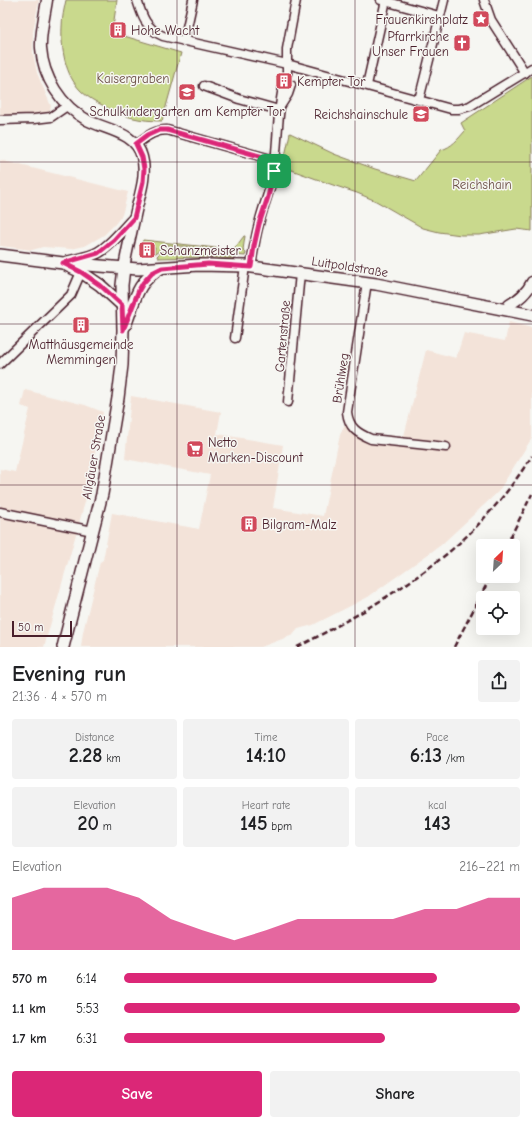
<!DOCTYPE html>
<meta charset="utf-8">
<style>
body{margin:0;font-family:"Comic Neue",sans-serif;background:#f2f2f2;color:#202124;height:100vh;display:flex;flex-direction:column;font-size:15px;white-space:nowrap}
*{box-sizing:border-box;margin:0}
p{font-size:13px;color:#757577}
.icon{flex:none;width:22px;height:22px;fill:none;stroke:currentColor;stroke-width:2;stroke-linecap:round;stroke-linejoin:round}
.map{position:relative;height:647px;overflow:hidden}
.panel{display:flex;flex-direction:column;background:#fff;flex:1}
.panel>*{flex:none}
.needle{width:26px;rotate:25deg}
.tools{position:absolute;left:476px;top:539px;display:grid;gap:8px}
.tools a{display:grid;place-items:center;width:44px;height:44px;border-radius:4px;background:#fff;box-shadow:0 4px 16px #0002;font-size:20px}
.scale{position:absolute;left:12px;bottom:10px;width:60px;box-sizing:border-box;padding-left:4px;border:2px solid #4a1f2b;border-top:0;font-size:11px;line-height:14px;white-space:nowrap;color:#4a1f2b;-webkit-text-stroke:3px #f6f6f2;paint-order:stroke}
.pin{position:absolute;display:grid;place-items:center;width:34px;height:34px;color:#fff;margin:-17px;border-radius:8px;box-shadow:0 2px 6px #0006}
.round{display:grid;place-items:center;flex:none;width:42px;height:42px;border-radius:4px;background:#f2f2f2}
.headline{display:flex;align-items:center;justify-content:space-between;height:68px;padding:0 12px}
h1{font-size:22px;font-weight:700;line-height:30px}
.stats{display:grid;grid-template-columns:repeat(3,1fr);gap:6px;height:68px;padding:4px 12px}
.stats div{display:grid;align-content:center;border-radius:4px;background:#f2f2f2;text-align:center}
.stats b{font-size:20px;font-weight:700}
.stats small{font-size:11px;font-weight:400}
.stats p{font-size:11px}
.chart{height:112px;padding:8px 12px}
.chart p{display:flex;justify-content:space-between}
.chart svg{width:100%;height:72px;margin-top:4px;fill:#db2777;opacity:.7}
.cta{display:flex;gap:8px;margin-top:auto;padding:8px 12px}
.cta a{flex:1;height:46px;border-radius:4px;background:#db2777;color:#fff;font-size:16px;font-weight:700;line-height:46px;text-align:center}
.cta a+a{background:#f2f2f2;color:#202124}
ul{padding:0 12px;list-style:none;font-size:13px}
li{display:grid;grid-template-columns:64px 48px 1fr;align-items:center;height:30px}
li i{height:10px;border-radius:5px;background:#db2777}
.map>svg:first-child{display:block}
.built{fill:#f3e3d9}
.green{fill:#c9d98d;stroke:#8a7c5c}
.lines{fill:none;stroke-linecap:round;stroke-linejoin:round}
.minor-tunnel{stroke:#d4cbca;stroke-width:8;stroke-dasharray:8 4;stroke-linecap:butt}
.minor-casing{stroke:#4a1f2b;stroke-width:11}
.tertiary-casing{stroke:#4a1f2b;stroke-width:13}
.secondary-casing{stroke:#4a1f2b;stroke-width:14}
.minor{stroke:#f6f6f2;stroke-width:8}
.tertiary{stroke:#f6f6f2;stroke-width:10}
.secondary{stroke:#f6f6f2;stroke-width:11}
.rail{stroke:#4a1f2b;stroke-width:2.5;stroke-dasharray:6 3;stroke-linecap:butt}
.route-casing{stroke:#fff;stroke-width:8}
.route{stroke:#db2777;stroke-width:5}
.grid{fill:none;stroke:#4a1f2b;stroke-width:1;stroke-opacity:0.55}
.labels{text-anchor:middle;stroke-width:3;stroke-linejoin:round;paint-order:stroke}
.poi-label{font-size:13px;fill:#4a1f2b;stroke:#f6f6f2;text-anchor:start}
.park-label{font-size:13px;fill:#6a4e44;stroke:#f6f6f2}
.street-label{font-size:13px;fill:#4a1f2b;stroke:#f6f6f2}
</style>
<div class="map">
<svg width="532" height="647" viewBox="0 0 532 647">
<rect width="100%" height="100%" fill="#f6f6f2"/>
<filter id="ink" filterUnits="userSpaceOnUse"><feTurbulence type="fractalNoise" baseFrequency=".025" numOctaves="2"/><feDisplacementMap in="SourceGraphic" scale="8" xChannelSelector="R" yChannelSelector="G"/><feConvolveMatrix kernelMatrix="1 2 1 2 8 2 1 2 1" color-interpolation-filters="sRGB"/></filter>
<g filter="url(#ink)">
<g class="built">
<polygon points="0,0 39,0 33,32 33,53 37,73 51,106 50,111 47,115 0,116"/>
<polygon points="0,160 128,192 122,215 115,224 104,235 85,246 71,249 43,247 32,250 0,246"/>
<polygon points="509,322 532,328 532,438 498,492 441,545 368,597 313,625 298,629 293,635 261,647 81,647 83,632 100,562 103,560 112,513 199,529 210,475 125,459 131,396 221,412 217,434 283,445 273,508 323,516 340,435 345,424 356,426 371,435 404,436 426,350 456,358 464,333 505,341"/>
<polygon points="25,390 85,405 103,412 87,495 44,647 0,647 0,469 15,472 30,409 21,406"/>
</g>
<g class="green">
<path d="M66,0H117L113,27L114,33L181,53L162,121C140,121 123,117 104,106C96,102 87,97 81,91C65,75 61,49 62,27C62,18 64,9 66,0Z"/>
<path d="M532,76V231L516,229L479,235H461L439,232L423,228L376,201L357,193L333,185L286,168L285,166L284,161L290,133L334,154L375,169L416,181L441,150C452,147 458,139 465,131L461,123Z"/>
<path d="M244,236H245L243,250L246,253L245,256L234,255L232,253C235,248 240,241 244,236Z"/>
<polygon points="143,240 226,249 227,250 167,245 156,253 154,253 155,247 142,245"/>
<polygon points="165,248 175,248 208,251 216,255 230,257 234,259 206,257 158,258 157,256"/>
</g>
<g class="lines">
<polyline class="minor-tunnel" points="283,88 287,74"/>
<g class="minor-casing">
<g id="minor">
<path d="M137,0C142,16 146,29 163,36L287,64L451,109H459L470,106L532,68"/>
<polyline points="381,0 439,16"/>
<polyline points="484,0 491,20 525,73"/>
<polyline points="184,41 193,0"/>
<polyline points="287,74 287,49 296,0"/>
<polyline points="367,85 386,0"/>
<polyline points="204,86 239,99 279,110"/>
<polyline points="419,100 444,0"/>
<polyline points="281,105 288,94 291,85"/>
<polyline points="0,120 34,119 51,117 67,106"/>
<path d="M136,144C146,137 154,130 167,130L274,160"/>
<path d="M251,267C253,253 255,238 259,224C263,206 271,189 274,171C278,143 277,115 283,88"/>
<path d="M367,282L347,412C349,428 357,433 371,439L446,447"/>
<polyline points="235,338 245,266"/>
<polyline points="0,364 71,295 81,272"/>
<polyline points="288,402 300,273"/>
<polyline points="0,512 93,531"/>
</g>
</g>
<g class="tertiary-casing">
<g id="tertiary">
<path d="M47,0C45,14 40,34 41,48C43,77 61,106 87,120C106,130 136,132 142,157C147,175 140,194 136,211C132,230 127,249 124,268"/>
<path d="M66,262C76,259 89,258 99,252C110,246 125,228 134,218"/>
<path d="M509,305C519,299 527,293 532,282"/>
</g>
</g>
<g class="secondary-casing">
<g id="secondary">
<polyline points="0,255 63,263 138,269 199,265 245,266 376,284 532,315"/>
<polyline points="68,266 81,272 100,285 122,305"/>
<path d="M125,326C135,301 136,282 161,268"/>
<polyline points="63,647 102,494 118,398 122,365 123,330 122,285 124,268"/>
</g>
</g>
<use href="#minor" class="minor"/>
<use href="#tertiary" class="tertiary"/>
<use href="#secondary" class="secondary"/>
<g class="rail">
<polyline points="506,546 532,494"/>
<path d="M297,647C320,636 342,623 364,611C408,584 452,555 486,516C504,497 518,477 532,456"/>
<polyline points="454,647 491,576"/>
</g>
</g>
</g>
<g class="lines" filter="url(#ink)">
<g class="route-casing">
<polygon id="route" points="159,130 167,130 274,160 274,171 268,197 259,224 254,246 251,267 208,264 162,268 152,273 143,283 139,290 123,330 122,305 100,285 81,272 63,263 98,253 114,240 134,218 143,182 144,169 142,157 136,144 148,135"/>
</g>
<use href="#route" class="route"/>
</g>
<path class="grid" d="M177,0V647M355,0V647M0,162H532M0,324H532M0,485H532"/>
<defs>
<g id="sight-square" transform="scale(0.9)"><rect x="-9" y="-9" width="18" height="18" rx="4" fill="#d1495b" stroke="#f6f6f2"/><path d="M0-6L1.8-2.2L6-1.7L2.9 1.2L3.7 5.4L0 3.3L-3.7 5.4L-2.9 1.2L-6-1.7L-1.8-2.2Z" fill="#fff"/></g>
<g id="building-square" transform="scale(0.9)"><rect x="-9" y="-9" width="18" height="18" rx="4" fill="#d1495b" stroke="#f6f6f2"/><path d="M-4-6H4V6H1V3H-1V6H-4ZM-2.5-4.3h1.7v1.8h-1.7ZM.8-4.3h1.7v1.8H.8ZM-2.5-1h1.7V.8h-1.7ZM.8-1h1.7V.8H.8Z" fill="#fff"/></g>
<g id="church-square" transform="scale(0.9)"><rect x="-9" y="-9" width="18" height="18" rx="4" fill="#d1495b" stroke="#f6f6f2"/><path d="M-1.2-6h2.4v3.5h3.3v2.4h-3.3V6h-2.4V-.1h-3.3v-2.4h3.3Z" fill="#fff"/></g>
<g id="school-square" transform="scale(0.9)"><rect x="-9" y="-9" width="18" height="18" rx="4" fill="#d1495b" stroke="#f6f6f2"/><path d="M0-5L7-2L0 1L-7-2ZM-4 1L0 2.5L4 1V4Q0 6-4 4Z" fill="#fff"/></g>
<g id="supermarket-square" transform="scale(0.9)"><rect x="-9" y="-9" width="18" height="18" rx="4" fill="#d1495b" stroke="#f6f6f2"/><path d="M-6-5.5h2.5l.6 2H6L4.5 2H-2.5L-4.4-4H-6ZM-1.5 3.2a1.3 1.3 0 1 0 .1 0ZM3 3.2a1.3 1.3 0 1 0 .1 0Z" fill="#fff"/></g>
</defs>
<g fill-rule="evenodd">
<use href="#sight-square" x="481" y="19"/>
<use href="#building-square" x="118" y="30"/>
<use href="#church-square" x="462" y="43"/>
<use href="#building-square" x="284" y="81"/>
<use href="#school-square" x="187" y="92"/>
<use href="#school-square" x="421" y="114"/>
<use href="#building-square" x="147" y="250"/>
<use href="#building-square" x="81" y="325"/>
<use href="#supermarket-square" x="195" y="449"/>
<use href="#building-square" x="249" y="524"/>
</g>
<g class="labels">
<g class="poi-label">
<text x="468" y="24" text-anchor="end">Frauenkirchplatz</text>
<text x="131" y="35">Hohe Wacht</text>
<text x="449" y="41" text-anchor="end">Pfarrkirche<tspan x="449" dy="15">Unser Frauen</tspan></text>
<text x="297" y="86">Kempter Tor</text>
<text x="187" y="116" text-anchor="middle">Schulkindergarten am Kempter Tor</text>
<text x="408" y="119" text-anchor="end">Reichshainschule</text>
<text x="160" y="255">Schanzmeister</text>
<text x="81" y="349" text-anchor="middle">Matthäusgemeinde<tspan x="81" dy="15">Memmingen</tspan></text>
<text x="208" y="447">Netto<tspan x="208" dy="15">Marken-Discount</tspan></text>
<text x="262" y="529">Bilgram-Malz</text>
</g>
<g class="park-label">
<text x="133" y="83">Kaisergraben</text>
<text x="482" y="189">Reichshain</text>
</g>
<g class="street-label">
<text transform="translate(350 266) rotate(9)" y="5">Luitpoldstraße</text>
<text transform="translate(282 336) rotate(-85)" y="5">Gartenstraße</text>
<text transform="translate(340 378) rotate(-81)" y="5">Brühlweg</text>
<text transform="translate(93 457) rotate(-80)" y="5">Allgäuer Straße</text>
</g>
</g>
</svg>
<div class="tools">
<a><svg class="needle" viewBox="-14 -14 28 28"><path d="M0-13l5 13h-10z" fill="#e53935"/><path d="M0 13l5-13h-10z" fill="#757577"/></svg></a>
<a><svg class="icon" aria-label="locate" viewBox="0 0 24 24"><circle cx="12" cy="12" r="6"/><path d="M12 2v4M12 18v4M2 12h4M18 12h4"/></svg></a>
</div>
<div class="scale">50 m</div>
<div class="pin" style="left:274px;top:171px;background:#1e9e55"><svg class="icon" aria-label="arrive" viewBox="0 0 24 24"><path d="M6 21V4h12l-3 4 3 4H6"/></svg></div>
</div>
<section class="panel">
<div class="headline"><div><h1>Evening run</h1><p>21:36 · 4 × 570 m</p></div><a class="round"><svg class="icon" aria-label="share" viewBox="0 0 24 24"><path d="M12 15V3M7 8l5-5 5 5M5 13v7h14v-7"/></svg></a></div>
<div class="stats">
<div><p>Distance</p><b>2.28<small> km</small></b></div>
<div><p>Time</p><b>14:10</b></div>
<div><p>Pace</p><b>6:13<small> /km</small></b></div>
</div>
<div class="stats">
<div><p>Elevation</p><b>20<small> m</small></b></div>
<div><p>Heart rate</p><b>145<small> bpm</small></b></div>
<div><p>kcal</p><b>143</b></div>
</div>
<div class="chart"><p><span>Elevation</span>216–221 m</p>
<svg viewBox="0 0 160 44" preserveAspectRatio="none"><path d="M0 44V12L10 6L20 6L30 6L40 12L50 25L60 32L70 38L80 32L90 25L100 25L110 25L120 25L130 19L140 19L150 12L160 12V44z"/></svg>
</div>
<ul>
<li><b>570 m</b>6:14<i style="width:79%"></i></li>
<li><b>1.1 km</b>5:53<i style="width:100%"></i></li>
<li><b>1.7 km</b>6:31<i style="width:66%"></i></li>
</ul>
<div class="cta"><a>Save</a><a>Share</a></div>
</section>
